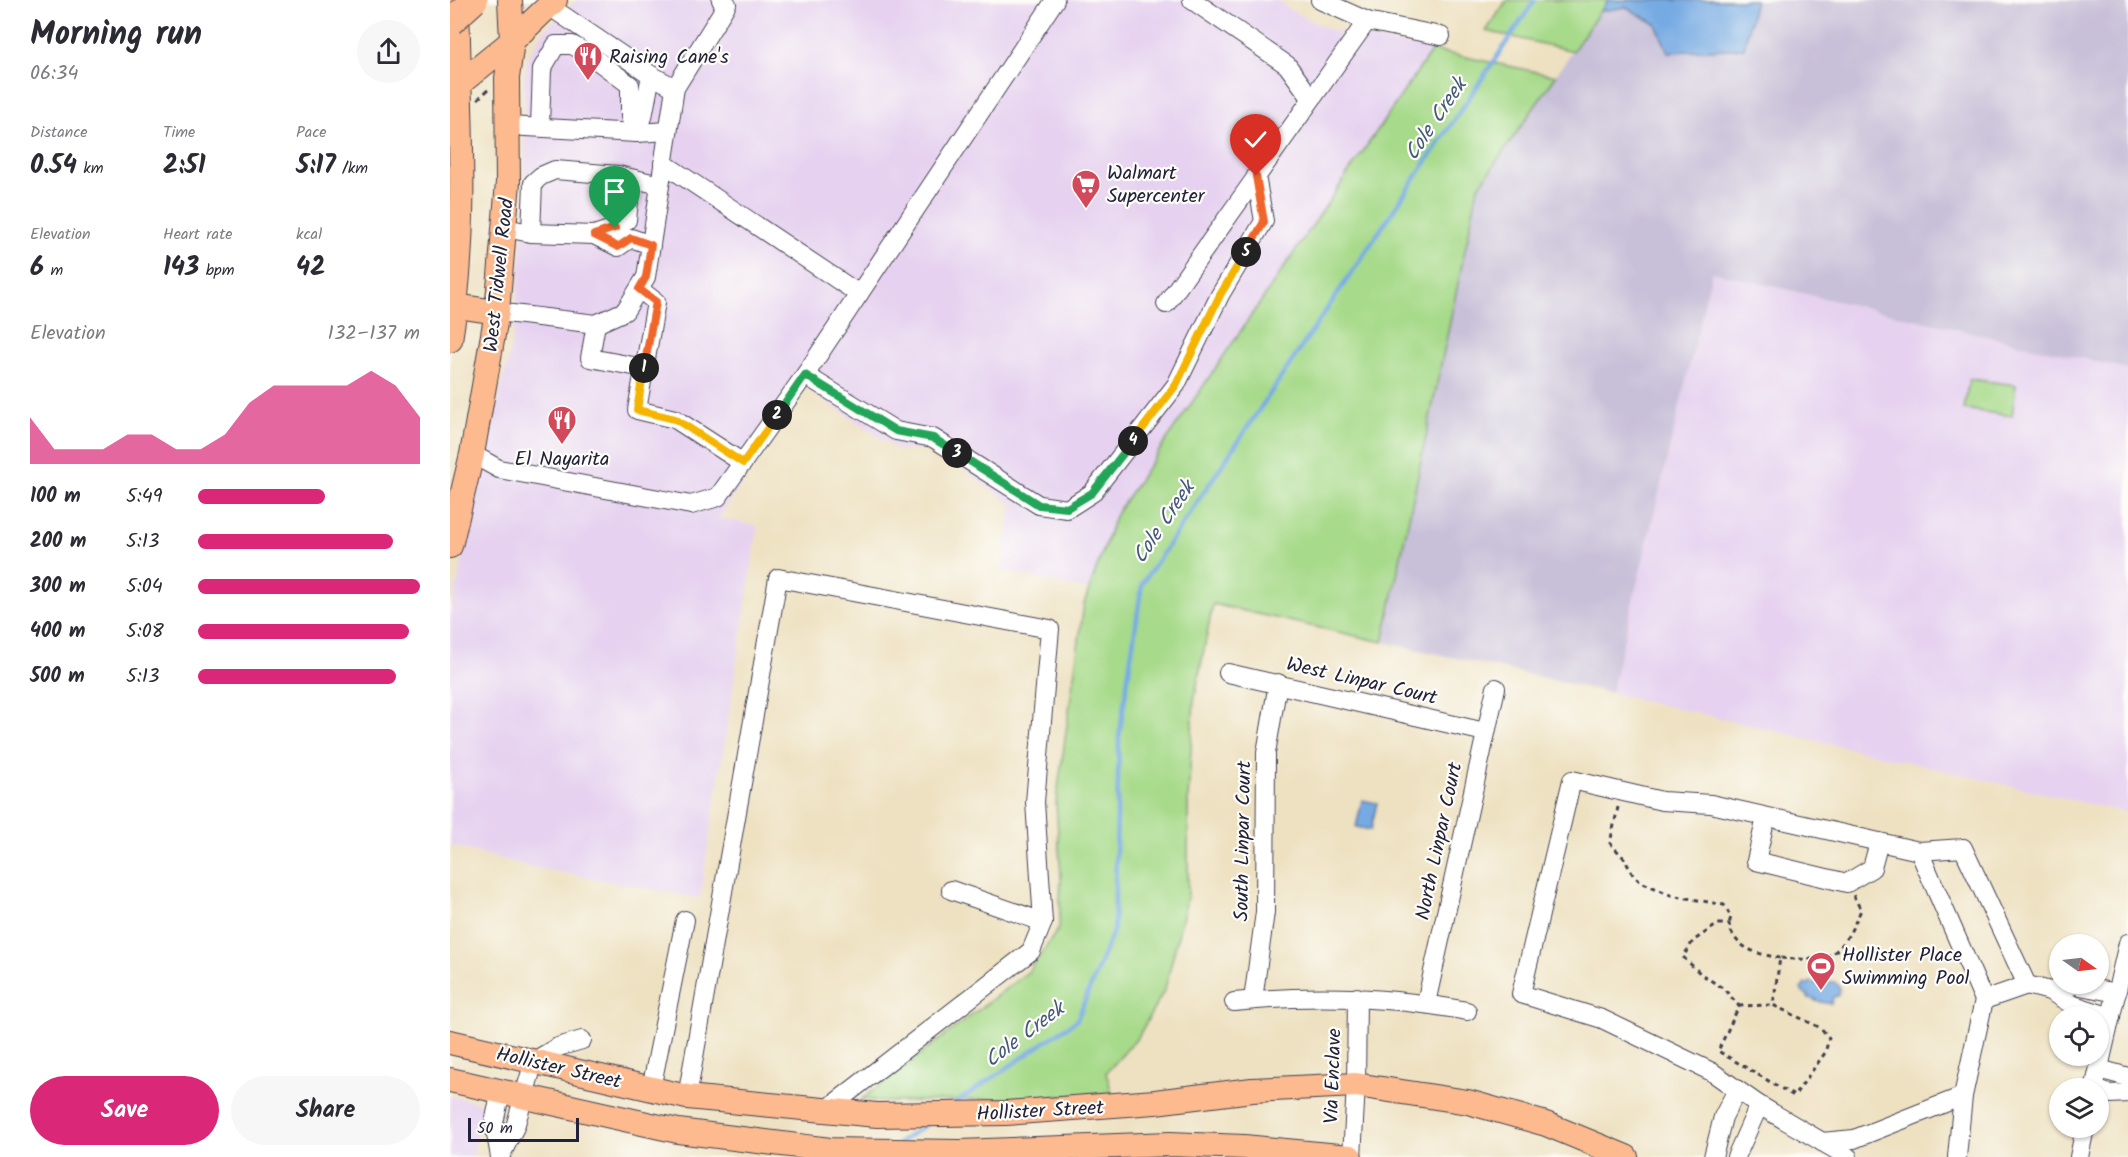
<!DOCTYPE html>
<meta charset="utf-8">
<style>
body{margin:0;font-family:Kalam,sans-serif;background:#f7f7f7;color:#2b2b33;height:100vh;display:flex;flex-direction:column;font-size:22px;white-space:nowrap}
*{box-sizing:border-box;margin:0}
p{font-size:20px;color:#7c7c81}
.icon{flex:none;width:33px;height:33px;fill:none;stroke:currentColor;stroke-width:2;stroke-linecap:round;stroke-linejoin:round}
.map{position:relative;flex:1;overflow:hidden}
.panel{display:flex;flex-direction:column;background:#fff;width:450px}
.panel>*{flex:none}
.needle{width:39px;rotate:104deg}
.controls{position:absolute;left:1599px;top:934px;display:grid;gap:12px}
.controls a{display:grid;place-items:center;width:60px;height:60px;border-radius:50%;background:#fff;box-shadow:0 2px 4px #0004;font-size:30px}
.scale{position:absolute;left:18px;bottom:15px;width:111px;box-sizing:border-box;padding-left:6px;border:3px solid #22223b;border-top:0;font-size:16px;line-height:21px;white-space:nowrap;color:#22223b;-webkit-text-stroke:4px #fdfcf7;paint-order:stroke}
.pin{position:absolute;display:grid;place-items:center;width:51px;height:51px;color:#fff;margin:-62px -26px;border-radius:50% 50% 50% 0;rotate:-45deg;box-shadow:0 0 6px #0007}
.pin .icon{rotate:45deg}
.km{position:absolute;width:30px;height:30px;margin:-15px;border-radius:50%;background:#222;color:#fff;font-size:16px;line-height:30px;text-align:center}
.round{display:grid;place-items:center;flex:none;width:63px;height:63px;border-radius:32px;background:#f7f7f7}
.headline{display:flex;align-items:center;justify-content:space-between;height:102px;padding:0 30px}
h1{font-size:33px;font-weight:700;line-height:45px}
.stats{display:grid;grid-template-columns:repeat(3,1fr);gap:9px;height:102px;padding:6px 30px}
.stats div{display:grid;align-content:center}
.stats b{font-size:26px;font-weight:700}
.stats small{font-size:16px;font-weight:400}
.stats p{font-size:16px}
.chart{height:168px;padding:12px 30px}
.chart p{display:flex;justify-content:space-between}
.chart svg{width:100%;height:108px;margin-top:6px;fill:#db2777;opacity:.7}
.action{display:flex;gap:12px;margin-top:auto;padding:12px 30px}
.action a{flex:1;height:69px;border-radius:36px;background:#db2777;color:#fff;font-size:24px;font-weight:700;line-height:69px;text-align:center}
.action a+a{background:#f7f7f7;color:#2b2b33}
ul{padding:0 30px;list-style:none;font-size:20px}
li{display:grid;grid-template-columns:96px 72px 1fr;align-items:center;height:45px}
li i{height:15px;border-radius:8px;background:#db2777}
main{display:flex;flex:1;min-height:0}
.map>svg:first-child{display:block}
.built{fill:#e6d2f0}
.industrial{fill:#c8bfd8}
.green{fill:#a7da8a;stroke:#647e62;stroke-width:1.5}
.water{fill:#76aae3;stroke:#4c668f;stroke-width:1.5}
.lines{fill:none;stroke-linecap:round;stroke-linejoin:round}
.stream{stroke:#76aae3;stroke-width:4.5}
.minor-casing{stroke:#413f4f;stroke-width:20}
.major-casing{stroke:#413f4f;stroke-width:26}
.path{stroke:#413f4f;stroke-width:3;stroke-dasharray:4.5 4.5;stroke-linecap:butt}
.minor{stroke:#fff;stroke-width:18}
.major{stroke:#fcba8e;stroke-width:24}
.highway-bridge-casing{stroke:#413f4f;stroke-width:29;stroke-linecap:butt}
.highway-bridge{stroke:#fcba8e;stroke-width:27}
.split-1-casing{stroke:#fff;stroke-width:12}
.split-2-casing{stroke:#fff;stroke-width:12}
.split-3-casing{stroke:#fff;stroke-width:12}
.split-4-casing{stroke:#fff;stroke-width:12}
.split-5-casing{stroke:#fff;stroke-width:12}
.split-6-casing{stroke:#fff;stroke-width:12}
.split-1{stroke:#f0652b;stroke-width:8}
.split-2{stroke:#f5b400;stroke-width:8}
.split-3{stroke:#22a559;stroke-width:8}
.split-4{stroke:#22a559;stroke-width:8}
.split-5{stroke:#f5b400;stroke-width:8}
.split-6{stroke:#f0652b;stroke-width:8}
.labels{text-anchor:middle;stroke-width:4.5;stroke-linejoin:round;paint-order:stroke}
.poi-label{font-size:20px;fill:#22223b;stroke:#fdfcf7;text-anchor:start}
.street-label{font-size:20px;fill:#22223b;stroke:#fdfcf7}
.water-label{font-size:21px;font-style:italic;fill:#44587e;stroke:#fdfcf7}
</style>
<main>
<section class="panel">
<div class="headline"><div><h1>Morning run</h1><p>06:34</p></div><a class="round"><svg class="icon" aria-label="share" viewBox="0 0 24 24"><path d="M12 15V3M7 8l5-5 5 5M5 13v7h14v-7"/></svg></a></div>
<div class="stats">
<div><p>Distance</p><b>0.54<small> km</small></b></div>
<div><p>Time</p><b>2:51</b></div>
<div><p>Pace</p><b>5:17<small> /km</small></b></div>
</div>
<div class="stats">
<div><p>Elevation</p><b>6<small> m</small></b></div>
<div><p>Heart rate</p><b>143<small> bpm</small></b></div>
<div><p>kcal</p><b>42</b></div>
</div>
<div class="chart"><p><span>Elevation</span>132–137 m</p>
<svg viewBox="0 0 160 44" preserveAspectRatio="none"><path d="M0 44V25L10 38L20 38L30 38L40 32L50 32L60 38L70 38L80 32L90 19L100 12L110 12L120 12L130 12L140 6L150 12L160 25V44z"/></svg>
</div>
<ul>
<li><b>100 m</b>5:49<i style="width:57%"></i></li>
<li><b>200 m</b>5:13<i style="width:88%"></i></li>
<li><b>300 m</b>5:04<i style="width:100%"></i></li>
<li><b>400 m</b>5:08<i style="width:95%"></i></li>
<li><b>500 m</b>5:13<i style="width:89%"></i></li>
</ul>
<div class="action"><a>Save</a><a>Share</a></div>
</section>
<div class="map">
<svg width="1678" height="1157" viewBox="0 0 1678 1157">
<rect width="100%" height="100%" fill="#fdfcf7"/>
<filter id="ink" filterUnits="userSpaceOnUse"><feTurbulence type="fractalNoise" baseFrequency=".0167" numOctaves="2"/><feDisplacementMap in="SourceGraphic" scale="12" xChannelSelector="R" yChannelSelector="G"/><feConvolveMatrix kernelMatrix="1 2 1 2 8 2 1 2 1" color-interpolation-filters="sRGB"/></filter>
<filter id="wash" filterUnits="userSpaceOnUse"><feTurbulence type="fractalNoise" baseFrequency=".008" numOctaves="4" result="noise"/><feDisplacementMap in="SourceGraphic" scale="24" xChannelSelector="R" yChannelSelector="G"/><feGaussianBlur stdDeviation="1.35" result="paint"/><feColorMatrix in="noise" values="0 0 0 0 0 0 0 0 0 0 0 0 0 0 0 0 0 1.4 0 .05"/><feComposite in="paint" operator="in"/></filter>
<g filter="url(#wash)">
<rect width="100%" height="100%" fill="#eee1c1"/>
<g class="built">
<polygon points="127,0 828,0 839,9 878,29 982,50 666,514 639,590 552,571 562,504 486,450 448,450 356,388 269,518 308,526 250,898 81,867 0,845 0,614 62,341 75,214 74,80 78,56 96,28"/>
<polygon points="1262,272 1678,369 1678,813 1161,693"/>
<polygon points="0,1096 35,1104 22,1157 0,1157"/>
</g>
<polygon class="industrial" points="1305,0 1678,0 1678,369 1262,272 1161,693 933,642 1028,188 1150,11 1176,7 1206,24 1218,52 1293,48"/>
<g class="green">
<polygon points="1057,0 1305,0 1294,48 1218,52 1206,24 1176,7 1150,11 1123,51 1036,31"/>
<polygon points="982,50 1106,76 1028,188 933,642 763,604 744,700 738,800 738,895 715,989 688,1037 656,1073 662,1093 583,1098 440,1102 412,1099 579,971 609,928 611,877 606,803 634,604 666,514"/>
<polygon points="1519,379 1566,385 1562,416 1514,409"/>
</g>
<g class="water">
<polygon points="1158,0 1305,0 1294,48 1218,52 1206,24 1176,7 1150,11"/>
<polygon points="912,800 927,803 921,830 906,827"/>
<polygon points="1374,981 1385,982 1390,989 1388,996 1383,997 1381,1004 1365,1001 1366,999 1358,998 1358,995 1353,993 1351,989 1355,984 1359,984 1360,982 1373,984"/>
</g>
<g class="lines">
<g class="stream">
<polyline points="503,1105 627,1020 664,929 669,737 692,584 1085,0"/>
<polyline points="449,1143 477,1124"/>
</g>
</g>
</g>
<g filter="url(#ink)">
<g class="lines">
<g class="minor-casing">
<g id="minor">
<polyline points="742,0 837,65 861,98"/>
<polyline points="870,0 917,21 991,36"/>
<polyline points="99,6 201,75 225,88"/>
<polyline points="58,126 187,133 218,131"/>
<polyline points="90,126 92,69 106,45 122,45 137,53 180,85 180,117 187,133"/>
<polyline points="187,133 193,117 201,75"/>
<polyline points="213,163 409,294"/>
<polyline points="55,228 81,233 144,235 168,247 181,238 201,245"/>
<polyline points="81,233 83,183 91,176 105,170 168,175 210,185"/>
<polyline points="144,235 165,228 177,220 181,182 168,179"/>
<polyline points="189,289 206,302 187,410 225,419 293,463"/>
<polyline points="716,304 917,21"/>
<polyline points="47,312 146,324 175,311 196,277 225,88 277,4 271,0"/>
<polyline points="146,324 140,358 194,368"/>
<polyline points="355,375 446,431 483,438 589,505 617,509 642,493 726,385 770,295 814,221 806,176"/>
<polyline points="22,454 49,469 241,505 268,497 355,375 605,0"/>
<polyline points="778,673 1035,732"/>
<polyline points="1316,817 1306,861 1397,883 1422,868 1429,842"/>
<polyline points="1469,851 1513,848 1577,985 1534,1000"/>
<polyline points="501,890 593,922"/>
<polyline points="1577,985 1600,991 1621,1004 1661,1017"/>
<polyline points="1600,991 1625,985 1667,993"/>
<polyline points="803,1000 815,912 816,753 828,683"/>
<path d="M784,1002C862,994 940,996 1017,1011"/>
<polyline points="976,1003 1046,688"/>
<polyline points="1649,1069 1678,1077"/>
<polyline points="201,1089 235,920"/>
<polyline points="1644,1089 1678,943"/>
<polyline points="1648,1090 1659,1094 1678,1093"/>
<polyline points="237,1097 328,578 600,629 585,802 593,922 581,951 376,1110"/>
<polyline points="1372,1142 1404,1139 1513,1096"/>
<polyline points="50,1157 65,1127 84,1061 108,1047 132,1040"/>
<polyline points="50,1157 44,1123 51,1091"/>
<polyline points="902,1157 906,1085 907,997"/>
<polyline points="1263,1157 1273,1117 1287,1090"/>
<polyline points="1286,1157 1309,1105"/>
<polyline points="1398,1157 1309,1105 1262,1072 1152,1019 1071,994 1122,780 1212,801 1261,804 1469,851 1534,1000 1513,1096 1507,1157"/>
<polyline points="1629,1157 1635,1128"/>
</g>
</g>
<g class="major-casing">
<g id="major">
<polyline points="2,93 9,84 62,41 105,0"/>
<polyline points="6,306 47,312"/>
<path d="M0,340C19,228 9,114 7,1"/>
<polyline points="0,546 22,454 47,312 58,182 57,78 62,41 60,0"/>
<polyline points="0,1042 237,1097 427,1115 556,1113 705,1102 802,1090 906,1085 1018,1102 1096,1124 1176,1157"/>
<polyline points="0,1080 228,1131 380,1150 510,1152 720,1144 794,1147 900,1157"/>
</g>
</g>
<g class="path">
<polyline points="28,99 39,89"/>
<polyline points="1168,807 1160,843 1174,858 1183,875 1191,882 1221,895 1274,905 1281,917 1279,924"/>
<path d="M1330,958C1308,954 1284,949 1279,924H1268L1243,941L1233,957L1251,974L1274,989L1289,1006L1268,1051L1344,1096L1375,1053L1379,1038L1371,1028L1323,1005L1330,958C1383,962 1389,958 1411,910L1403,895"/>
<polyline points="1289,1006 1323,1005"/>
</g>
<use href="#minor" class="minor"/>
<use href="#major" class="major"/>
<g class="highway-bridge-casing">
<polyline id="highway-bridge" points="0,22 24,0"/>
</g>
<use href="#highway-bridge" class="highway-bridge"/>
</g>
</g>
<g class="lines" filter="url(#ink)">
<g class="split-1-casing">
<polyline id="split-1" points="165,228 144,235 168,247 181,238 201,245 196,277 189,289 206,302 194,368"/>
</g>
<g class="split-2-casing">
<polyline id="split-2" points="194,368 187,410 225,419 293,463 327,415"/>
</g>
<g class="split-3-casing">
<polyline id="split-3" points="327,415 355,375 446,431 483,438 507,453"/>
</g>
<g class="split-4-casing">
<polyline id="split-4" points="507,453 589,505 617,508 642,493 683,441"/>
</g>
<g class="split-5-casing">
<polyline id="split-5" points="683,441 726,385 770,295 796,252"/>
</g>
<g class="split-6-casing">
<polyline id="split-6" points="796,252 814,222 806,176"/>
</g>
<use href="#split-1" class="split-1"/>
<use href="#split-2" class="split-2"/>
<use href="#split-3" class="split-3"/>
<use href="#split-4" class="split-4"/>
<use href="#split-5" class="split-5"/>
<use href="#split-6" class="split-6"/>
</g>
<defs>
<g id="restaurant-pin" transform="scale(1.5)"><path d="M0 17L-7.5 6A9.5 9.5 0 1 1 7.5 6Z" fill="#d1495b" stroke="#fdfcf7"/><path d="M-5-6h1v4h1v-4h1v4h1v-4h1v5L-1.5 .5V6h-2V.5L-5-1ZM5-6V6H3V1.5H1.5Q1.5-4 5-6Z" fill="#fff"/></g>
<g id="supermarket-pin" transform="scale(1.5)"><path d="M0 17L-7.5 6A9.5 9.5 0 1 1 7.5 6Z" fill="#d1495b" stroke="#fdfcf7"/><path d="M-6-5.5h2.5l.6 2H6L4.5 2H-2.5L-4.4-4H-6ZM-1.5 3.2a1.3 1.3 0 1 0 .1 0ZM3 3.2a1.3 1.3 0 1 0 .1 0Z" fill="#fff"/></g>
<g id="stadium-pin" transform="scale(1.5)"><path d="M0 17L-7.5 6A9.5 9.5 0 1 1 7.5 6Z" fill="#d1495b" stroke="#fdfcf7"/><path d="M0-5a6.5 5 0 1 0 0 10a6.5 5 0 1 0 0-10ZM-3.5-1.8h7v3.6h-7Z" fill="#fff"/></g>
</defs>
<g fill-rule="evenodd">
<use href="#restaurant-pin" x="138" y="56"/>
<use href="#supermarket-pin" x="636" y="184"/>
<use href="#restaurant-pin" x="112" y="420"/>
<use href="#stadium-pin" x="1371" y="966"/>
</g>
<g class="labels">
<g class="poi-label">
<text x="159" y="63">Raising Cane's</text>
<text x="657" y="179">Walmart<tspan x="657" dy="23">Supercenter</tspan></text>
<text x="112" y="465" text-anchor="middle">El Nayarita</text>
<text x="1392" y="961">Hollister Place<tspan x="1392" dy="23">Swimming Pool</tspan></text>
</g>
<g class="street-label">
<text transform="translate(48 275) rotate(-84)" y="7">West Tidwell Road</text>
<text transform="translate(912 680) rotate(13)" y="7">West Linpar Court</text>
<text transform="translate(792 841) rotate(-89)" y="7">South Linpar Court</text>
<text transform="translate(988 841) rotate(-78)" y="7">North Linpar Court</text>
<text transform="translate(109 1067) rotate(13)" y="7">Hollister Street</text>
<text transform="translate(882 1076) rotate(-88)" y="7">Via Enclave</text>
<text transform="translate(590 1110) rotate(-3)" y="7">Hollister Street</text>
</g>
<g class="water-label">
<text transform="translate(985 119) rotate(-56)" y="7">Cole Creek</text>
<text transform="translate(713 522) rotate(-56)" y="7">Cole Creek</text>
<text transform="translate(574 1034) rotate(-37)" y="7">Cole Creek</text>
</g>
</g>
</svg>
<div class="controls">
<a><svg class="needle" viewBox="-14 -14 28 28"><path d="M0-13l5 13h-10z" fill="#e53935"/><path d="M0 13l5-13h-10z" fill="#7c7c81"/></svg></a>
<a><svg class="icon" aria-label="locate" viewBox="0 0 24 24"><circle cx="12" cy="12" r="6"/><path d="M12 2v4M12 18v4M2 12h4M18 12h4"/></svg></a>
<a><svg class="icon" aria-label="layers" viewBox="0 0 24 24"><path d="M12 4l9 5-9 5-9-5zM3 14l9 5 9-5"/></svg></a>
</div>
<div class="scale">50 m</div>
<div class="pin" style="left:165px;top:228px;background:#1e9e55"><svg class="icon" aria-label="arrive" viewBox="0 0 24 24"><path d="M6 21V4h12l-3 4 3 4H6"/></svg></div>
<div class="pin" style="left:806px;top:176px;background:#d93025"><svg class="icon" aria-label="check" viewBox="0 0 24 24"><path d="M5 12l5 5 9-10"/></svg></div>
<b class="km" style="left:194px;top:368px">1</b>
<b class="km" style="left:327px;top:415px">2</b>
<b class="km" style="left:507px;top:453px">3</b>
<b class="km" style="left:683px;top:441px">4</b>
<b class="km" style="left:796px;top:252px">5</b>
</div>
</main>
